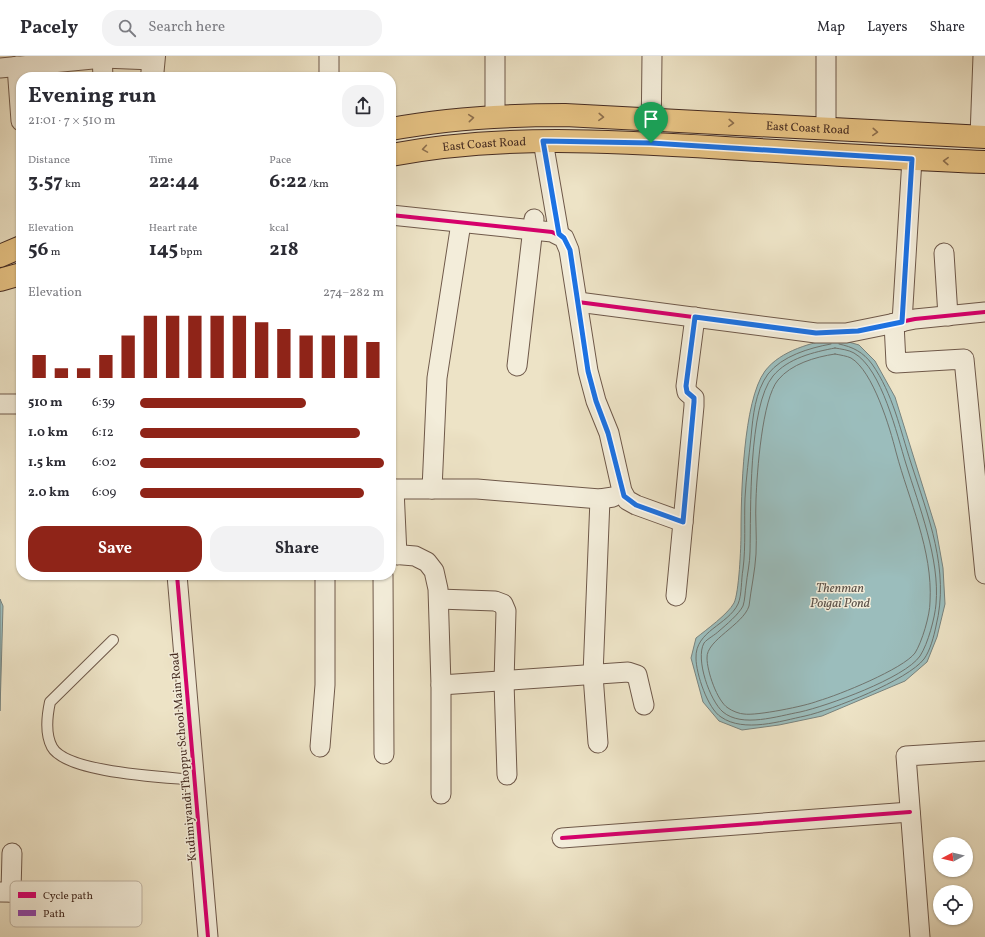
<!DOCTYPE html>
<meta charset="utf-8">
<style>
body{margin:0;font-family:Vollkorn,serif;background:#f2f2f3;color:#2b2b33;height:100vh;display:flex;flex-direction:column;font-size:15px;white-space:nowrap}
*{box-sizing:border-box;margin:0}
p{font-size:13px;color:#7c7c81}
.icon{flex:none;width:22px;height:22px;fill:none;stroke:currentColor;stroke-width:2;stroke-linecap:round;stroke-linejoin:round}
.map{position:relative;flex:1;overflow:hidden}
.drawer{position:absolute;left:16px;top:16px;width:380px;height:508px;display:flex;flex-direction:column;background:#fff;border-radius:16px;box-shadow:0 1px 3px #0004}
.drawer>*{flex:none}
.needle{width:26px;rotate:263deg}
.fabs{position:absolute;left:933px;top:781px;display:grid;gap:8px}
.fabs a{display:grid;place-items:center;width:40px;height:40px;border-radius:50%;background:#fff;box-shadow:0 1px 3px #0004;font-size:20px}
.pin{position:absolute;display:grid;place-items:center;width:34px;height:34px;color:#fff;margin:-41px -17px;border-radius:50% 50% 50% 0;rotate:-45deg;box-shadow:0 0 4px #0007}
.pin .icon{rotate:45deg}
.round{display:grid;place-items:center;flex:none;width:42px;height:42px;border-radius:16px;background:#f2f2f3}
.overview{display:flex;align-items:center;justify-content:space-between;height:68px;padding:0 12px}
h1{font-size:22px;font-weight:700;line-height:30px}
.figures{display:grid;grid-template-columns:repeat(3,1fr);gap:6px;height:68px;padding:4px 12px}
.figures div{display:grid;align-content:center}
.figures b{font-size:20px;font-weight:700}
.figures small{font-size:11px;font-weight:400}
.figures p{font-size:11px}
.chart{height:112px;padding:8px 12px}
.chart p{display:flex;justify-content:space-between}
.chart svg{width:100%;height:72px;margin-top:4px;stroke:#8f2418;stroke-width:6}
.cta{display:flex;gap:8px;margin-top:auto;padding:8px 12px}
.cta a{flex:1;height:46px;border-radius:16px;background:#8f2418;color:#fff;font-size:16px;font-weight:700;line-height:46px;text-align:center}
.cta a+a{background:#f2f2f3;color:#2b2b33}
ul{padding:0 12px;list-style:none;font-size:13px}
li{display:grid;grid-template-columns:64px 48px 1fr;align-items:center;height:30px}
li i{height:10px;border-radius:5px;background:#8f2418}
header{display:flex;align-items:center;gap:24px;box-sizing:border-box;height:56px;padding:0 20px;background:#fff;border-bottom:1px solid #e1e1e2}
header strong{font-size:19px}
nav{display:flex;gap:22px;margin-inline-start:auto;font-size:14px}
.search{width:280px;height:36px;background:#f2f2f3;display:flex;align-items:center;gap:10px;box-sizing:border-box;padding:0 14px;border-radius:16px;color:#7c7c81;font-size:15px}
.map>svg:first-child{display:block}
.water{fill:#9bbdbc;stroke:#79837e}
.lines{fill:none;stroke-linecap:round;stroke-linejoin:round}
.shore{stroke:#70746e;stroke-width:1}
.service-casing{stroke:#6f594a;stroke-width:12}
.minor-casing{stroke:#6f594a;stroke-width:21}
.tertiary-casing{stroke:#6f594a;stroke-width:24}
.primary-casing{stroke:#452b21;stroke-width:24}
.service{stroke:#f3edda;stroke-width:10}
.minor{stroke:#f3edda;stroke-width:19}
.tertiary{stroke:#f3edda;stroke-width:22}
.primary{stroke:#e6c283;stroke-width:22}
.quiet{stroke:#8e44ad;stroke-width:3;stroke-dasharray:6 3;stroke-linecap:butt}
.cycleway-casing{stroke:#f3edda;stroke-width:6}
.cycleway{stroke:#d6006c;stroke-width:4}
.oneway{stroke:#8d6f4d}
.route-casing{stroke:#fff;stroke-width:8}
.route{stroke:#1a73e8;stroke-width:5}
.labels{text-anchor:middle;stroke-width:3;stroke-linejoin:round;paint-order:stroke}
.street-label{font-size:12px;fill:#452b21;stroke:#f3edda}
.water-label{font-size:13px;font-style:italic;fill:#5a5048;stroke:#f3edda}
.key{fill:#f3edda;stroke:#bfb3a2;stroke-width:1}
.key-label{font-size:11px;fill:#452b21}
</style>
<header>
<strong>Pacely</strong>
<div class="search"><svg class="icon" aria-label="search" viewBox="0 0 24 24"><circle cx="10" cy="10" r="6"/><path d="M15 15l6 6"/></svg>Search here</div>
<nav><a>Map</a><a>Layers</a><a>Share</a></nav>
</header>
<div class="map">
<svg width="985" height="881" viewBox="0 0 985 881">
<rect width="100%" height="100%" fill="#ede3c6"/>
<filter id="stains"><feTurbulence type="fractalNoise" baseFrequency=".005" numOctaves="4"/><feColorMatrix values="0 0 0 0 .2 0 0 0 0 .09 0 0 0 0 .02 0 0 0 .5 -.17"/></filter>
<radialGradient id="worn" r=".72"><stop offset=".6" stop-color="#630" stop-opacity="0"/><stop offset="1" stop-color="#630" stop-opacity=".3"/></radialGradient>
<g class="water">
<path d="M835,282L859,289L875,305L895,341L936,473L943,512L945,548L937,581L927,606L905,625L822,660L779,669L742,674L719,665L703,646L691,602L696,582C706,574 728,558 734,547C739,537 741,491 741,478C741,439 743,345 765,315C781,294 812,287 835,282Z"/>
<polygon points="0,543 3,550 0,655"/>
</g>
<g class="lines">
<g class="shore">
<path d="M831,288C809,292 782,300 768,318C755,336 753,360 751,381C749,401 746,422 745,442C744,466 746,489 743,513C741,524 742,539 738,548C728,569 695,575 696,602C696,618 708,653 721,661C744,677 781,665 805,660C832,654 908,624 924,603C930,595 934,580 936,570C950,514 928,460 911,407C900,373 893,338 872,308C863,296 853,291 839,288"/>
<path d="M835,292C841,293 849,294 854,297C882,313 897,379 906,408C919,450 940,503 936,548C935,561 928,588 920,600C905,622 827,650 800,656C778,660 742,672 723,656C710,645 695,603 704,587C707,583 715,579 719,575C726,569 739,558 743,550C745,544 745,536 746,530C747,519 750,507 750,496C751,456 748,350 773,320C788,302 814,296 835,292Z"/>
<path d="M835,298C840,299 847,300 851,302C873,315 890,372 896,396C909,445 933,494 930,546C930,559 922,586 915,597C903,613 839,639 818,645C806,650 756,660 744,658C740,658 732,655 728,652C717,645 707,615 707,602C706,584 743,569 749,550C751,533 755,515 756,498C757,480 755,462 756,443C757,417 762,343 778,324C791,308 815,301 835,298Z"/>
</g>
<g class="service-casing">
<path id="service" d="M113,584L50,646C47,660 45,678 52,691C66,717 166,721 195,724"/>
</g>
<g class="minor-casing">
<g id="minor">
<polyline points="102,0 103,21"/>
<polyline points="329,0 329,21"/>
<polyline points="495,0 495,60"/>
<polyline points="826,0 826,73"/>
<polyline points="17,10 21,65"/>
<polyline points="0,12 103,2 153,4"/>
<polyline points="980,81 983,0"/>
<polyline points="543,85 559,178"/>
<polyline points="651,87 652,0"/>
<polyline points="391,159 552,176 564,182 569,194 588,315 596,345 609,377 622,435 627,444 636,449 683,466"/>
<polyline points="944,197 948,260"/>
<polyline points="578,246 816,277 846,277 915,263 985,256"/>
<polyline points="902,266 912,103"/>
<polyline points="894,267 896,307 964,303 985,518"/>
<polyline points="517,310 534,163"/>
<polyline points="0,348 21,348"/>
<polyline points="391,433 477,433 600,443 613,441"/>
<polyline points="394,433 397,499"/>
<polyline points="432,433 437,322 461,167"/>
<polyline points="391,498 415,500 427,506 434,515 438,533 441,629 441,738"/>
<polyline points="177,519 208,881"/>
<polyline points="383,519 384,698"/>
<polyline points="676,540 694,350 694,342 687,336 686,330 695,261"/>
<polyline points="439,543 495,545 503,548 506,555 504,626 507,719"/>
<polyline points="441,629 628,616 637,619 644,649"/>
<polyline points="598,687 593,619 600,443"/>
<polyline points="320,691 325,629 325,519"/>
<polyline points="562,782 910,756"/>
<polyline points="0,836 73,837"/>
<polyline points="11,836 12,797"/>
<polyline points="920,881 906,700 985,695"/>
</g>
</g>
<g class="tertiary-casing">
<polyline id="tertiary" points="152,21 154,0"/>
</g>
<g class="primary-casing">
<g id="primary">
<path id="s1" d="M391,73C449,62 506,59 565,59L985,81"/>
<path id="s2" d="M391,99C501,78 614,85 725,92C812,97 898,103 985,106"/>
<polyline points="0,200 21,191"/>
<polyline points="0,224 21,218"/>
</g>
</g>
<use href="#service" class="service"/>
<use href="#minor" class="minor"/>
<use href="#tertiary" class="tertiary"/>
<use href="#primary" class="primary"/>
<polyline class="quiet" points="683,466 694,346 694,342 687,336 686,330 695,261"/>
<g class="cycleway-casing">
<g id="cycleway">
<polyline points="391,159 552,176 564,182 569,194 588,315 596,345 609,377 622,435 627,444 636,449 683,466"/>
<polyline points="578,246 816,277 846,277 915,263 985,256"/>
<polyline points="177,519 208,881"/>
<polyline points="562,782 910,756"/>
</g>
</g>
<use href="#cycleway" class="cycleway"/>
</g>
<defs><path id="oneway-chevron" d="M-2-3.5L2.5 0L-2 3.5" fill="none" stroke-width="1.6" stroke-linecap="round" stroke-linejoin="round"/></defs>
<g class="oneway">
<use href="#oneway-chevron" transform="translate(601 61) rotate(3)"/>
<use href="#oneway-chevron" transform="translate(471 62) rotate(-5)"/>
<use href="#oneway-chevron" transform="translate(731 67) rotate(3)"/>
<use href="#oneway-chevron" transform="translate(875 76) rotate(4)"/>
<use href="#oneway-chevron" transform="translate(425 93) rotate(171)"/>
<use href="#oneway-chevron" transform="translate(946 105) rotate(-178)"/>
</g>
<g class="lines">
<g class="route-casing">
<polygon id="route" points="543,85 651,87 912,103 902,266 858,275 816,277 695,261 686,330 687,336 694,342 694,346 683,466 636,449 624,440 608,377 596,345 588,315 570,194 564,182 559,178"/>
</g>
<use href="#route" class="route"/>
</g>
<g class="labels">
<g class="street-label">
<text dy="4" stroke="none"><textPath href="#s1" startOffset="418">East Coast Road</textPath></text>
<text dy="4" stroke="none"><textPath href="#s2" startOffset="94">East Coast Road</textPath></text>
<text transform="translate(183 701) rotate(-95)" y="4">Kudimiyandi Thoppu School Main Road</text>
</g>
<g class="water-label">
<text x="840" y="536">Thenman<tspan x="840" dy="15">Poigai Pond</tspan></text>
</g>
</g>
<rect x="10" y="825" width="132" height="46" rx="6" class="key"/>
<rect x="18" y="836" width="18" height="6" fill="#d6006c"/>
<rect x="18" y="854" width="18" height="6" fill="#8e44ad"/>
<g class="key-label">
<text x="43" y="843">Cycle path</text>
<text x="43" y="861">Path</text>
</g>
<rect width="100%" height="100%" filter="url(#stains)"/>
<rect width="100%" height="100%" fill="url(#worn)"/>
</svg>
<div class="fabs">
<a><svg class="needle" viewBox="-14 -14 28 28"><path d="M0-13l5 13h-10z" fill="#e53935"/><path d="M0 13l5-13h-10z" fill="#7c7c81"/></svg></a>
<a><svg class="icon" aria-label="locate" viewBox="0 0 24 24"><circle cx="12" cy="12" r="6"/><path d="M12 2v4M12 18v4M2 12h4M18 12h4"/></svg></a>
</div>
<div class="pin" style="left:651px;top:87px;background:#1e9e55"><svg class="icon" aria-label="arrive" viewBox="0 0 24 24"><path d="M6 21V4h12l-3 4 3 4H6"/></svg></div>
<section class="drawer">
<div class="overview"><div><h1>Evening run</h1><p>21:01 · 7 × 510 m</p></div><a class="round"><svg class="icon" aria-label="share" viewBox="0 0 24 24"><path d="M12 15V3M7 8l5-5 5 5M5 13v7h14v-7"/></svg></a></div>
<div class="figures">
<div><p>Distance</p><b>3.57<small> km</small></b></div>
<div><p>Time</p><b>22:44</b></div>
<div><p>Pace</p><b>6:22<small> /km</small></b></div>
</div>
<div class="figures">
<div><p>Elevation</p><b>56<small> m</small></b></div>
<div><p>Heart rate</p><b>145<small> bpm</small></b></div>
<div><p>kcal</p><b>218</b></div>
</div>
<div class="chart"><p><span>Elevation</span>274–282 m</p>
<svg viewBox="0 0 160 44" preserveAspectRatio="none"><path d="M5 44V30M15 44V38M25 44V38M35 44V30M45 44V18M55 44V6M65 44V6M75 44V6M85 44V6M95 44V6M105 44V10M115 44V14M125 44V18M135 44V18M145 44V18M155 44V22"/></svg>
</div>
<ul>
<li><b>510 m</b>6:39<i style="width:68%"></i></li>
<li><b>1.0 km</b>6:12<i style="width:90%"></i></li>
<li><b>1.5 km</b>6:02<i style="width:100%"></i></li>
<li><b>2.0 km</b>6:09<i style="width:92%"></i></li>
</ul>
<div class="cta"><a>Save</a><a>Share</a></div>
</section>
</div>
